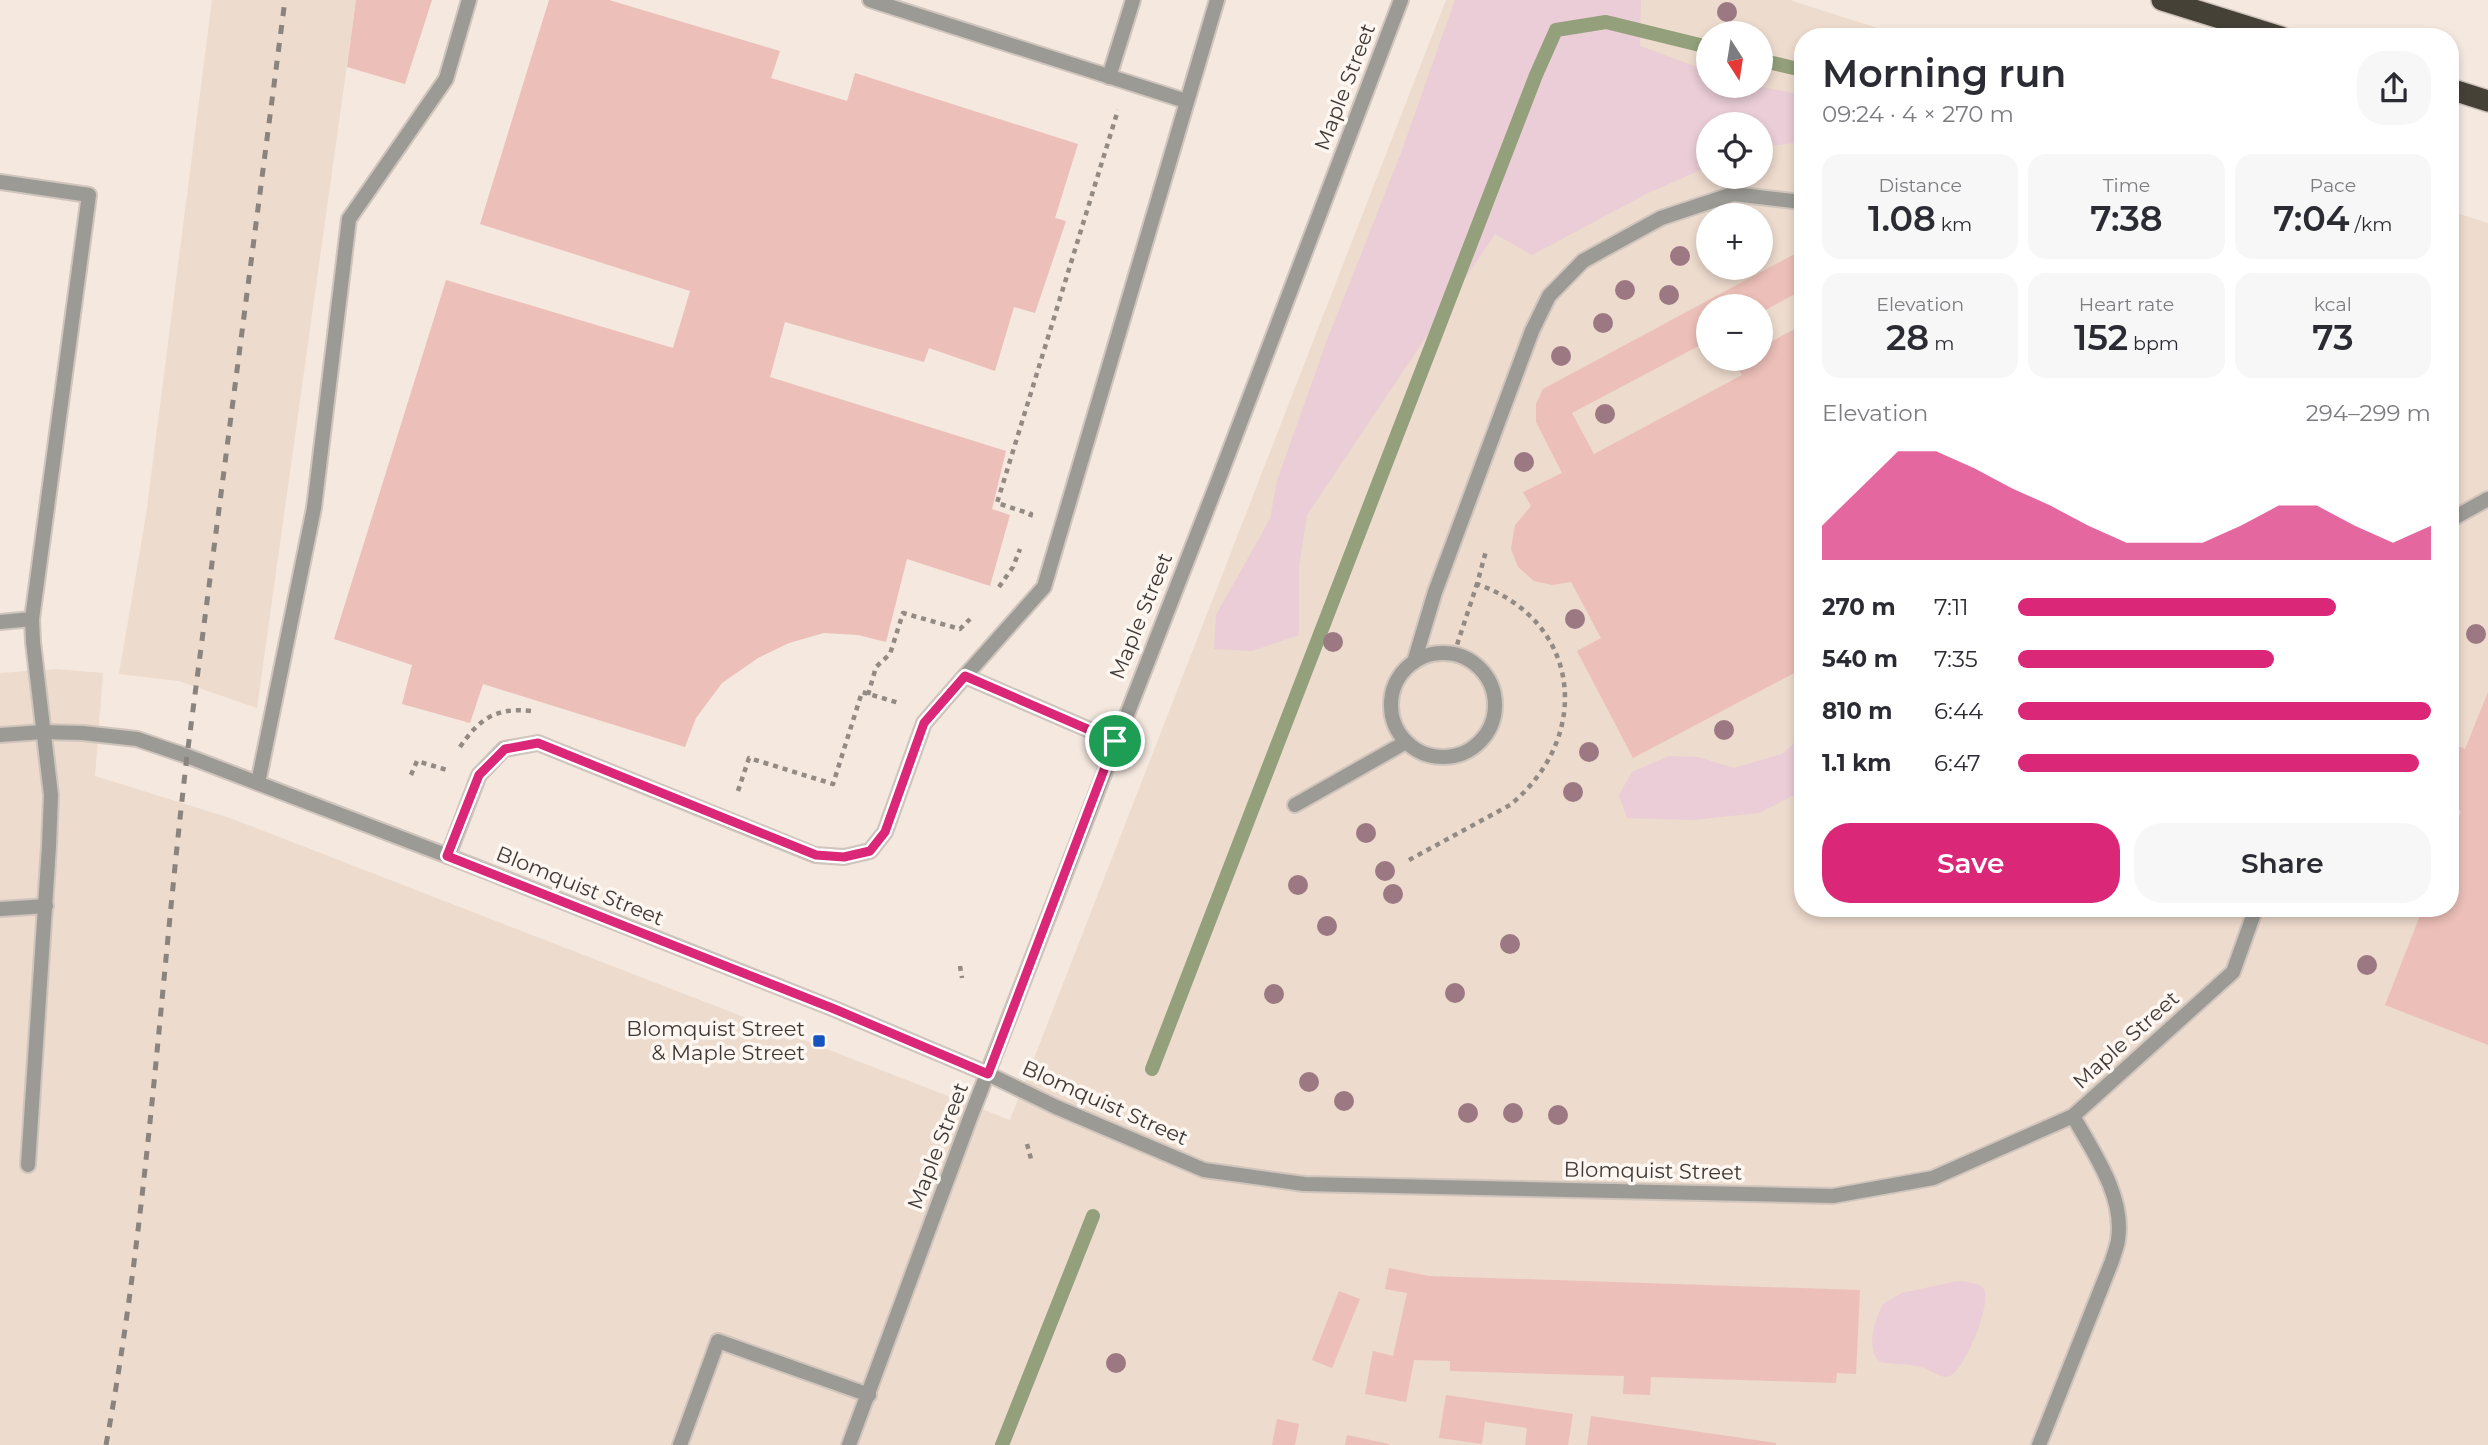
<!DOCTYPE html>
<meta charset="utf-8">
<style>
body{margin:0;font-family:Montserrat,sans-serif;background:#f7f7f7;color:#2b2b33;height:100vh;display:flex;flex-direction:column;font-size:26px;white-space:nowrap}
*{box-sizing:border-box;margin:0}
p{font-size:23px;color:#7c7c81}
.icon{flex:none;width:38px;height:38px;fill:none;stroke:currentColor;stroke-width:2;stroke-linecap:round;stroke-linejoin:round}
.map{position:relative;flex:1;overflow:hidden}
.sheet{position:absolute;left:1794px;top:28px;width:665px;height:889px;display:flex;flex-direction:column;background:#fff;border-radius:28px;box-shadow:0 4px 10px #0003}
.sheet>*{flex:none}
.needle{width:46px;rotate:168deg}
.fabs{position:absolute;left:1696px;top:21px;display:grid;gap:14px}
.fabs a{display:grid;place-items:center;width:77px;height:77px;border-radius:50%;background:#fff;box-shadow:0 4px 10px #0003;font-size:35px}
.pin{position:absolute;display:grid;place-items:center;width:60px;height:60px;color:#fff;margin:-30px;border:4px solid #fff;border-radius:50%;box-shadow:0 2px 7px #0007}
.round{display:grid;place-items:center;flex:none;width:74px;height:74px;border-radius:28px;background:#f7f7f7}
.summary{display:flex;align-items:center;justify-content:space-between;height:119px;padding:0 28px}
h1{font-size:38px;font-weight:600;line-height:52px}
.metrics{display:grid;grid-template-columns:repeat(3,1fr);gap:10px;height:119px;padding:7px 28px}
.metrics div{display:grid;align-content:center;border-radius:18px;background:#f7f7f7;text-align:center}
.metrics b{font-size:35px;font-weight:600}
.metrics small{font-size:19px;font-weight:400}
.metrics p{font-size:19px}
.chart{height:196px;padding:14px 28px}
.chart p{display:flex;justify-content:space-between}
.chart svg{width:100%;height:126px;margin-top:7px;fill:#db2777;opacity:.7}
.button{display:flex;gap:14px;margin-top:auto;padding:14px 28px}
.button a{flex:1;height:80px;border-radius:28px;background:#db2777;color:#fff;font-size:28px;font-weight:600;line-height:80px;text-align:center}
.button a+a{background:#f7f7f7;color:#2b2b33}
ul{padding:0 28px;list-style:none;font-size:23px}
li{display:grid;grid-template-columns:112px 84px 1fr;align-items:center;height:52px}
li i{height:18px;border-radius:9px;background:#db2777}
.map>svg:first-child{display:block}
.built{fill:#eddbcd;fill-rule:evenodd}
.green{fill:#eacdd6}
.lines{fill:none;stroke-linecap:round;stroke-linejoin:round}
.stream{stroke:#93a07b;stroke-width:14}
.building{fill:#ecbfb8}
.lane-casing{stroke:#d0c5bd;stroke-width:18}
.street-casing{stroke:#d0c5bd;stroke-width:18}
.highway-casing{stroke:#d0c5bd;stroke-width:24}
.path{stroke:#938a84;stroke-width:4.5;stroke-dasharray:5 5;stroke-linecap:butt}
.lane{stroke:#9c9a95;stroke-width:14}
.street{stroke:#9c9a95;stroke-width:14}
.highway{stroke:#454137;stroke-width:21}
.rail{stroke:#8b837e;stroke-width:5;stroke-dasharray:9 9;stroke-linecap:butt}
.tree{fill:#9c7982}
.route-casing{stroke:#fff;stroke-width:14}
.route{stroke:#db2777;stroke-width:9}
.poi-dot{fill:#1753bf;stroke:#fef7f1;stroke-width:2.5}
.labels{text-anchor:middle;stroke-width:7;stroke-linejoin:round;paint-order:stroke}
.street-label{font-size:21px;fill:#3e3936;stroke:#fef7f1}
.poi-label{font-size:21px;fill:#3e3936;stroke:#fef7f1;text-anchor:end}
</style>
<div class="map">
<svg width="2488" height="1445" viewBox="0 0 2488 1445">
<rect width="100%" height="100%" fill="#f4e8df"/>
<g class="built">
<polygon points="212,0 356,0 257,708 179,681 119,674 146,515"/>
<path d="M1446,0H1790L1905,37H1802V908H2450V211L2488,223V1445H0V673L56,669L103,673L95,776L230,818L1010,1120ZM1708,33H1760V86H1708ZM1708,124H1760V177H1708ZM1708,215H1760V268H1708ZM1708,306H1760V359H1708Z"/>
</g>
<g class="green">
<polygon points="1455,0 1641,0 1640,46 1708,71 1708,86 1758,86 1802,95 1802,142 1761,147 1760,124 1708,124 1708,167 1648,193 1532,255 1495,234 1307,515 1299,565 1299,635 1252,651 1214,649 1216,615 1270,519 1277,481 1326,343 1401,153"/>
<polygon points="1802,736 1802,791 1759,813 1692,820 1627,818 1619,795 1632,772 1669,756 1698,757 1734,768 1782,754"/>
<path d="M1957,1281C1965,1282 1977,1282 1983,1288C1994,1300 1964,1371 1950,1376C1941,1379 1932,1371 1924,1368C1910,1363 1895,1365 1880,1362C1865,1348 1875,1320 1883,1304L1902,1293Z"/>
</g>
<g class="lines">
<g class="stream">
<polyline points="1760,60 1802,70"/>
<polyline points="1152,1069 1536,75 1556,30 1606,22 1708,47"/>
<polyline points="1002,1445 1093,1216"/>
</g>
</g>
<g class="building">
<polygon points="356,0 432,0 405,84 347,67"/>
<polygon points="549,0 609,0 780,51 771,78 847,101 855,73 1078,144 1055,218 1066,221 1035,313 1014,307 995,371 929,348 924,362 785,322 770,377 1006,451 992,509 1010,515 990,586 907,559 886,642 858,635 824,633 789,643 758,658 722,683 696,718 685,747 483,684 470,723 402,704 412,665 334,639 446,280 673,348 690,291 480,224"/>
<polygon points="1802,250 1802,290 1760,313 1760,306 1708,306 1708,341 1572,413 1594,454 1742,375 1733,359 1760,359 1760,332 1767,344 1802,325 1802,669 1633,758 1577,651 1601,638 1571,582 1552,585 1534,581 1518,567 1511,549 1515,525 1531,506 1523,492 1562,473 1536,422 1536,404 1543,389"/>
<polygon points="2488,692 2488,1045 2385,1005 2423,908 2450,908 2450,838 2461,811 2450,807 2450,743 2465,749"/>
<polygon points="1389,1268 1429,1276 1860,1290 1856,1374 1837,1373 1836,1383 1651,1377 1650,1395 1623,1394 1624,1376 1450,1371 1450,1361 1414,1360 1406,1402 1365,1394 1373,1351 1393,1356 1407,1293 1385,1289"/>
<polygon points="1339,1291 1360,1299 1332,1368 1312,1360"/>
<polygon points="1446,1395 1573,1414 1568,1445 1525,1445 1527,1428 1485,1422 1482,1444 1439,1438"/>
<polygon points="1591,1416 1776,1443 1776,1445 1587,1445"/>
<polygon points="1277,1419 1299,1424 1295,1445 1272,1445"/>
<polygon points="1347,1435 1389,1444 1389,1445 1345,1445"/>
</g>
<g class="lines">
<g class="lane-casing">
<g id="lane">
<polyline points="870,0 1186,101"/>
<polyline points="1109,77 1133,0"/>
<polyline points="0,182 89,195 32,619"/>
<polyline points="2450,520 2488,499"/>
<polyline points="0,622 32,619 33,642 51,795 49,846 28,1165"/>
<circle cx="1443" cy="705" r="52"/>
<polyline points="1414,662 1435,592 1532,331 1549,296 1583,261 1661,218 1733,194 1802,202"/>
<polyline points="1115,741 965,676 1044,587 1217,0"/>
<polyline points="258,783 314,508 349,219 446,79 469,0"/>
<polyline points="1295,805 1406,742"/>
<polyline points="448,856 479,775 504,749 538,743 815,855 844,857 870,851 885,832 924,723 965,676"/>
<polyline points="0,909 46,906"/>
<polyline points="680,1445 718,1341 869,1395"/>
</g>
</g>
<g class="street-casing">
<g id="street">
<polyline points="0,735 43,732 83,733 137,739 187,756 448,856 832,1008 988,1074 1056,1107 1204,1170 1304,1184 1833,1196 1933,1178 2073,1116 2233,972 2256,908"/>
<polyline points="849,1445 970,1118 1218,481 1401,0"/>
<path d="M2039,1445L2112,1261C2114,1254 2117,1247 2118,1240C2125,1196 2093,1152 2073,1116"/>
</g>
</g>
<g class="highway-casing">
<g id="highway">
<polyline points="2162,0 2281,37"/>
<polyline points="2450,89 2488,101"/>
</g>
</g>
<g class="path">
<polyline points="1030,517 1031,514 997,503 1118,110"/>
<polyline points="999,587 1013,567 1020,549"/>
<polyline points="1454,654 1477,584"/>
<polyline points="868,695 876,667 890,654 903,613 960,629 970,619"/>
<path d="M460,747C479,719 496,707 531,711"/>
<polyline points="411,775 417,761 447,770"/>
<polyline points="738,791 749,758 833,784 862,692 899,703"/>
<path d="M1409,860L1510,805C1593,737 1582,621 1477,584L1486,551"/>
<polyline points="960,966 962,978"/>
<polyline points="1027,1144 1031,1159"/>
</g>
<use href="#lane" class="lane"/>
<use href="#street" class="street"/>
<use href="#highway" class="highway"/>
<path class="rail" d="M106,1445C148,1217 160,986 187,756L285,0"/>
</g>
<g class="tree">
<circle cx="1727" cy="12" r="10"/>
<circle cx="1680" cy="256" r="10"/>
<circle cx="1625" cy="290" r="10"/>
<circle cx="1669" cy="295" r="10"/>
<circle cx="1603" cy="323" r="10"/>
<circle cx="1561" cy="356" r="10"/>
<circle cx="1605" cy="414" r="10"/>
<circle cx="1524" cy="462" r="10"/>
<circle cx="1575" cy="619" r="10"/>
<circle cx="2476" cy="634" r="10"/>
<circle cx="1333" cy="642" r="10"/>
<circle cx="1724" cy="730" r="10"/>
<circle cx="1589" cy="752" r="10"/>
<circle cx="1573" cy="792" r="10"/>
<circle cx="1366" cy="833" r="10"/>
<circle cx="1385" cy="871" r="10"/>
<circle cx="1298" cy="885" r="10"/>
<circle cx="1393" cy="894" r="10"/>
<circle cx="1327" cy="926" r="10"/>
<circle cx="1510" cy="944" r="10"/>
<circle cx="2367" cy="965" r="10"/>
<circle cx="1455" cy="993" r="10"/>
<circle cx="1274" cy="994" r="10"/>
<circle cx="1309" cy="1082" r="10"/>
<circle cx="1344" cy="1101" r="10"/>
<circle cx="1468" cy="1113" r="10"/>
<circle cx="1513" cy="1113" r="10"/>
<circle cx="1558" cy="1115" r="10"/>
<circle cx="1116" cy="1363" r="10"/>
</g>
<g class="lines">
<g class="route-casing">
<polygon id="route" points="965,676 1115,741 988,1074 832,1008 447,856 479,775 505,749 538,743 816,855 844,857 870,851 885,832 924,723"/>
</g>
<use href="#route" class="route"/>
</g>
<rect class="poi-dot" x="812" y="1034" width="14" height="14" rx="3.5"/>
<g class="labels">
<g class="street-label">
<text transform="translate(1345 87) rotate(-69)" y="7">Maple Street</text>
<text transform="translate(1141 616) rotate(-68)" y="7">Maple Street</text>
<text transform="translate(580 886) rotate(22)" y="7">Blomquist Street</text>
<text transform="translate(2126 1040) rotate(-42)" y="7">Maple Street</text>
<text transform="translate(1105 1103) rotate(24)" y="7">Blomquist Street</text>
<text transform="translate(938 1146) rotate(-69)" y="7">Maple Street</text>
<text transform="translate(1653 1171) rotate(1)" y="7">Blomquist Street</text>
</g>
<g class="poi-label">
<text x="805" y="1036">Blomquist Street<tspan x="805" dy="24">&amp; Maple Street</tspan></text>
</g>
</g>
</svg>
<div class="fabs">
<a><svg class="needle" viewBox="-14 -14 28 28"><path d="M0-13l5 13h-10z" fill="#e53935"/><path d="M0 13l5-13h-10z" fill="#7c7c81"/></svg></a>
<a><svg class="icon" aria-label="locate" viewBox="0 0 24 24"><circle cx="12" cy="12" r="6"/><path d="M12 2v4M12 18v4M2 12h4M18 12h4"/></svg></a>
<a>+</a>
<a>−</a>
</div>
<div class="pin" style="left:1115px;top:741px;background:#1e9e55"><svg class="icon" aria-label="arrive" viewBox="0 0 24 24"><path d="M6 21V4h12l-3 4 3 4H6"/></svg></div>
<section class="sheet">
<div class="summary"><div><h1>Morning run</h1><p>09:24 · 4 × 270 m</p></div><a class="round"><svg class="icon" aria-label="share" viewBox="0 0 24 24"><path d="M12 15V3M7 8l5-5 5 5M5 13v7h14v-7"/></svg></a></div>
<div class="metrics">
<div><p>Distance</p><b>1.08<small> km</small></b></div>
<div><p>Time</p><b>7:38</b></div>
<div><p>Pace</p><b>7:04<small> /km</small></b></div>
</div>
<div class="metrics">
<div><p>Elevation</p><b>28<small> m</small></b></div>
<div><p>Heart rate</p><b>152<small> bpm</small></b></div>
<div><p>kcal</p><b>73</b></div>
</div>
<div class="chart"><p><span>Elevation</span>294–299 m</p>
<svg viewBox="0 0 160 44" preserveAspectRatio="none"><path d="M0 44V32L10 19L20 6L30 6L40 12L50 19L60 25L70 32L80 38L90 38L100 38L110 32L120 25L130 25L140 32L150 38L160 32V44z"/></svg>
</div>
<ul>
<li><b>270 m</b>7:11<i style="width:77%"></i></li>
<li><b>540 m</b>7:35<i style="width:62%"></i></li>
<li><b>810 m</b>6:44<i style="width:100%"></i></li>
<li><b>1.1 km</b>6:47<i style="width:97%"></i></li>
</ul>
<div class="button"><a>Save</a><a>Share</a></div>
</section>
</div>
